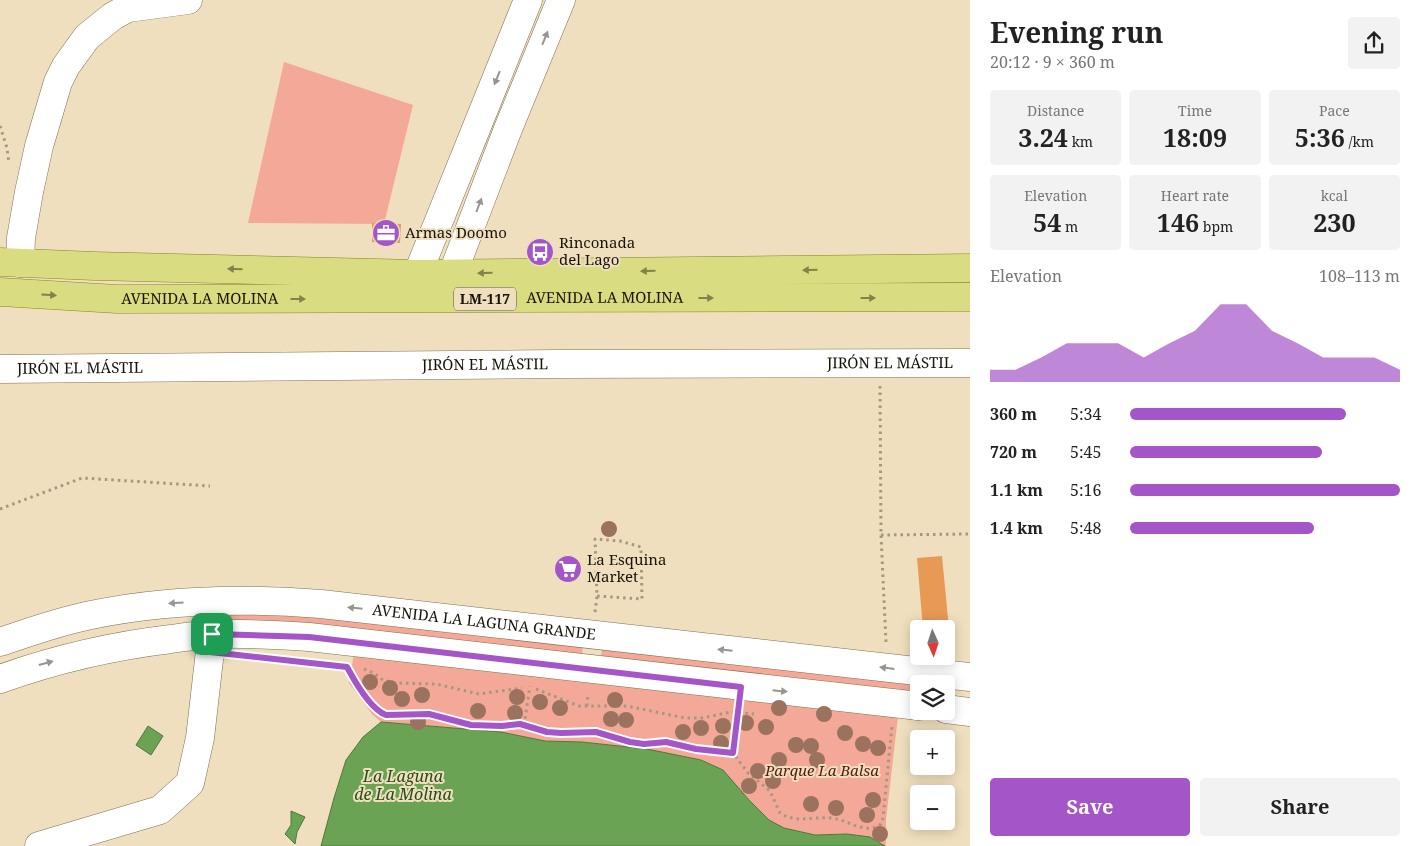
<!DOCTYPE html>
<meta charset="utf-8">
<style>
body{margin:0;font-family:"Noto Serif",serif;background:#f2f2f2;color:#222;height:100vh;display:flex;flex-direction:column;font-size:19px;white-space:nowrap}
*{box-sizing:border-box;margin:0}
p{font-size:16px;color:#767676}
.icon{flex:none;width:28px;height:28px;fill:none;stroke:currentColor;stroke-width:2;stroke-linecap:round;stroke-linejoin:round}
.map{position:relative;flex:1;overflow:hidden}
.sheet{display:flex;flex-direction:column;background:#fff;width:450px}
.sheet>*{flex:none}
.needle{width:32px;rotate:177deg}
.buttons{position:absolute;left:910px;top:620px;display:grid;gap:10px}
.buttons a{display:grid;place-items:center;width:45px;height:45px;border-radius:5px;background:#fff;box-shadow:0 2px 12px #0003;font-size:25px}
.pin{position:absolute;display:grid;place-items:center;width:42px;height:42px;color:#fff;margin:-21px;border-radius:10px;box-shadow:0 2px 8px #0006}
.round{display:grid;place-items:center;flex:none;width:52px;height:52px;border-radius:5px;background:#f2f2f2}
.overview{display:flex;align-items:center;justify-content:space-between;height:85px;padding:0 20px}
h1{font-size:28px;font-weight:700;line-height:38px}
.stats{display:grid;grid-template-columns:repeat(3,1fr);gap:8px;height:85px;padding:5px 20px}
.stats div{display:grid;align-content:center;border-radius:5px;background:#f2f2f2;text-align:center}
.stats b{font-size:25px;font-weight:700}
.stats small{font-size:14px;font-weight:400}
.stats p{font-size:14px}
.chart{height:140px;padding:10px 20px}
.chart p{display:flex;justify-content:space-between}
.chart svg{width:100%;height:90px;margin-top:5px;fill:#a455c7;opacity:.7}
.cta{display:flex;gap:10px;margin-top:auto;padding:10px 20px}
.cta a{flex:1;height:58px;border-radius:5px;background:#a455c7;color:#fff;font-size:20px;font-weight:700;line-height:58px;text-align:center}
.cta a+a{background:#f2f2f2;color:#222}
ul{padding:0 20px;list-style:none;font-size:16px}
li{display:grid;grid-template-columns:80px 60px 1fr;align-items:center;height:38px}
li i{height:12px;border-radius:6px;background:#a455c7}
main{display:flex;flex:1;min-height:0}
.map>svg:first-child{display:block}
.green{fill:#f4a897}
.water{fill:#6aa353;stroke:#51783c}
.building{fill:#e99956}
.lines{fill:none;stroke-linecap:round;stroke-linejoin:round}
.minor-casing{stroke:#7f7153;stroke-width:29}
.major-casing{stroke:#858620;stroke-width:29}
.path{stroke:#a4987e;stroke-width:3;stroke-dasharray:2.5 4;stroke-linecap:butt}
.minor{stroke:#fff;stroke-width:28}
.major{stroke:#d9dc81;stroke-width:28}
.tree{fill:#9b725d}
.oneway{fill:#97958f}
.oneway2{fill:#82824a}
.route-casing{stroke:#fff;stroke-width:10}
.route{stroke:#a455c7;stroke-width:6}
.labels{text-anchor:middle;stroke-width:4;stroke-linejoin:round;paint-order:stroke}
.shield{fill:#efdfbe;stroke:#58503e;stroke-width:1}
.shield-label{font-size:14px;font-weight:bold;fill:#181307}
.poi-label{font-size:15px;fill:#181307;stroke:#efdfbe;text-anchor:start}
.street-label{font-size:15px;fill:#181307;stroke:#efdfbe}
.park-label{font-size:15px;font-style:italic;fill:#57190d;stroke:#efdfbe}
.water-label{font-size:16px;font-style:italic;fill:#264c15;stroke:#efdfbe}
</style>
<main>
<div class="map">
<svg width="970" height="846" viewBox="0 0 970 846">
<rect width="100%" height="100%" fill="#efdfbe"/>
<g class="green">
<polygon points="284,62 413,105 384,224 248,223"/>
<polygon points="273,610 583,646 582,655 229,623 227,619 228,614"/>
<polygon points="602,647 919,684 919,696 601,656"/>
<polygon points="354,653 898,716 886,820 886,846 870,837 847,834 815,835 784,828 769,820 749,800 701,760 647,749 582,742 545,741 501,732 381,722 372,714 349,683"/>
</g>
<g class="water">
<polygon points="381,722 501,732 545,741 582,742 647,749 701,760 723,770 749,800 769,820 784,828 815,835 847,834 870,837 885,846 321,846 334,798 346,760 363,737"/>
<polygon points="148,726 163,736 151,755 136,745"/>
<polygon points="291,811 305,817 297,832 295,844 285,834 291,825"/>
</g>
<g class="building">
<polygon points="372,223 401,224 400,243 372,242"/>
<polygon points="942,556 949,629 923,629 917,558"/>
</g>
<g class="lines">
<g class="minor-casing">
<g id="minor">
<polyline points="20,263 21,238 29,192 39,146 58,82 66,66 87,37 113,16 128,8 188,0"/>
<polyline points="409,295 528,0"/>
<polyline points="444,296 508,129 561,0"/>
<path id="s1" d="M0,369L556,364L970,363"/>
<path id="s2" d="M0,642C30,632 60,621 91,615C167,599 245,598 321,604L970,677"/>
<path d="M0,679C56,659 112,646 171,639C185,637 199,635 213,634C245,633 277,635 309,637L919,706"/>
<polyline points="946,709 970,712"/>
<polyline points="39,846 160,810 190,783 200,738 214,616"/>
</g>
</g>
<g class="major-casing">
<g id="major">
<polyline points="0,262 94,266 417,274 970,268"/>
<path id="s3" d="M0,292L117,299L970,297"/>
</g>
</g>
<g class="path">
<polyline points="0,126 7,148 9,163"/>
<polyline points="880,386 881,535 886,642"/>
<polyline points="0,509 82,478 210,486"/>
<polyline points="881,535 970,534"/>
<polyline points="595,612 597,596 595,539 620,541 641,547 642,599 597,596"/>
<path d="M345,667H347C355,682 370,709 386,715L429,714L471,725L502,726L520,724L547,732H596L630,742L644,743L667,742L696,749L733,753"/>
<polyline points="364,669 374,673 383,680 395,683 436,684 479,694 522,688"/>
<polyline points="536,689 579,706 627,706 685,718 702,718 731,712 754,714"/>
<polyline points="587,706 588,693"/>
<path d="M738,712L733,753L748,773L770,791L780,813C797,824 813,816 831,818C844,819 853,827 866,828C872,829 876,827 881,824L883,818L892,726"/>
<polyline points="524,725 530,686"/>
</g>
<use href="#minor" class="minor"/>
<use href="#major" class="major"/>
</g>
<g class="tree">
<circle cx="609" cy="529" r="8"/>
<circle cx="370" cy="682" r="8"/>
<circle cx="390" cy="688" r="8"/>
<circle cx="422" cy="695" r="8"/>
<circle cx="517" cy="697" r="8"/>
<circle cx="402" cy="699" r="8"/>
<circle cx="615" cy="700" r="8"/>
<circle cx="540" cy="702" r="8"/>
<circle cx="560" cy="708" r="8"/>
<circle cx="779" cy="708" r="8"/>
<circle cx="478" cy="711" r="8"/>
<circle cx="515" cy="713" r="8"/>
<circle cx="824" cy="714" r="8"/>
<circle cx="611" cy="719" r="8"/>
<circle cx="626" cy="720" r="8"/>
<circle cx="418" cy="722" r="8"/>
<circle cx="746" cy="723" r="8"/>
<circle cx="723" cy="726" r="8"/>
<circle cx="766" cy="727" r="8"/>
<circle cx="701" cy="728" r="8"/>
<circle cx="683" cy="732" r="8"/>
<circle cx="845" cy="733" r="8"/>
<circle cx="721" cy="743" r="8"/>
<circle cx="863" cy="744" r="8"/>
<circle cx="796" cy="745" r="8"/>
<circle cx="811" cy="746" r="8"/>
<circle cx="878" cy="748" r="8"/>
<circle cx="779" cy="760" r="8"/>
<circle cx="817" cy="760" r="8"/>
<circle cx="758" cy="771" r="8"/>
<circle cx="773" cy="781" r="8"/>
<circle cx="749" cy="786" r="8"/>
<circle cx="873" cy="800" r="8"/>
<circle cx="811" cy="804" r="8"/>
<circle cx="836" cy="808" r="8"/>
<circle cx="867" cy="815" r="8"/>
<circle cx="880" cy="834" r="8"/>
</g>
<defs><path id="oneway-solid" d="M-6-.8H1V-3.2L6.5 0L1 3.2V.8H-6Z" transform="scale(1.25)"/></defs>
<g class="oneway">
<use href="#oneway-solid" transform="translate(545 38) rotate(-68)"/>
<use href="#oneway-solid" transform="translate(497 78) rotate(112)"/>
<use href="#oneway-solid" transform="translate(479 205) rotate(-69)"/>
<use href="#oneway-solid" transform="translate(176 603) rotate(176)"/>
<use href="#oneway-solid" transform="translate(355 608) rotate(-174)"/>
<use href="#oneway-solid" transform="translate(725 650) rotate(-174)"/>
<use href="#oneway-solid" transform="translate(46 663) rotate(-15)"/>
<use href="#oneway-solid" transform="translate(887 668) rotate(-173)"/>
<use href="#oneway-solid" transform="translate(780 691) rotate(6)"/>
</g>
<g class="oneway2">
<use href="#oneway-solid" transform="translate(235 269) rotate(-179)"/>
<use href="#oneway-solid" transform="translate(810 270) rotate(179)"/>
<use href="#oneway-solid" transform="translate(648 271) rotate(179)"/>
<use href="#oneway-solid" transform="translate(485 273) rotate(179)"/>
<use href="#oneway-solid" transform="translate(49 295) rotate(3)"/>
<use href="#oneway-solid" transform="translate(706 298)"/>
<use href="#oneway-solid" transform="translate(868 298)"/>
<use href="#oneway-solid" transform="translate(298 299)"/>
</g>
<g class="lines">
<g class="route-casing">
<path id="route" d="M212,634L309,637L741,687L733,753L696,749L666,742L644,744L630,742L596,732L561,733L547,732L520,724L502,726L471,725L429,714L386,715C370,709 355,682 347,667L210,652Z"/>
</g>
<use href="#route" class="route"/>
</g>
<defs>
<g id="office-disc" transform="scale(1.4375)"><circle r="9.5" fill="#a455c7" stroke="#efdfbe"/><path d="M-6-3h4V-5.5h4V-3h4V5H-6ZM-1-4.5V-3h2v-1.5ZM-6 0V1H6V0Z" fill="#fff"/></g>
<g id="bus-disc" transform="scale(1.4375)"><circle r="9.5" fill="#a455c7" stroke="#efdfbe"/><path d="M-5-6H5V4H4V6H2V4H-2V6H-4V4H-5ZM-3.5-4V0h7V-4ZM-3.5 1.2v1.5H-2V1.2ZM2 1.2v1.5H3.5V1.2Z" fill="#fff"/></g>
<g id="supermarket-disc" transform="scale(1.4375)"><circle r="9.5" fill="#a455c7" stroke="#efdfbe"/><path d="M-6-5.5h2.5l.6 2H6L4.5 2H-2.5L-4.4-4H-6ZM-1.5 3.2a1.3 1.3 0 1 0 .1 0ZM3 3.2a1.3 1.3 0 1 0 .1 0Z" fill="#fff"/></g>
</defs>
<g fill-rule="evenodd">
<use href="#office-disc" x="386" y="233"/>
<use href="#bus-disc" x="540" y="252"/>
<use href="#supermarket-disc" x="568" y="569"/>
</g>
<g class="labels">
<rect class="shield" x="454" y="287.5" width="62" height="23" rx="4"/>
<g class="shield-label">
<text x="485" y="304">LM-117</text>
</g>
<g class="poi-label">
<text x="405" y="238">Armas Doomo</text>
<text x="559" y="248">Rinconada<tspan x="559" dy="17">del Lago</tspan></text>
<text x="587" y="565">La Esquina<tspan x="587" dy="17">Market</tspan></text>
</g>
<g class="street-label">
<text dy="5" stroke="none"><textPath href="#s3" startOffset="200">AVENIDA LA MOLINA</textPath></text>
<text dy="5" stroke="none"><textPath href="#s3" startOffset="605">AVENIDA LA MOLINA</textPath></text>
<text dy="5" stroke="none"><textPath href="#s1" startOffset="890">JIRÓN EL MÁSTIL</textPath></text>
<text dy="5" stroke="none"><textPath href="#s1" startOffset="485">JIRÓN EL MÁSTIL</textPath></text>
<text dy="5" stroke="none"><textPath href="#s1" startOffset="80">JIRÓN EL MÁSTIL</textPath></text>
<text dy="5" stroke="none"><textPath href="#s2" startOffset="490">AVENIDA LA LAGUNA GRANDE</textPath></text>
</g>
<g class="park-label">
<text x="822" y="776">Parque La Balsa</text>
</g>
<g class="water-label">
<text x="403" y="782">La Laguna<tspan x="403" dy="18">de La Molina</tspan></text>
</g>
</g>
</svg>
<div class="buttons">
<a><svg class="needle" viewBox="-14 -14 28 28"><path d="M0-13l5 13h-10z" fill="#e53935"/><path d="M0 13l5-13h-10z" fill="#767676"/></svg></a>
<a><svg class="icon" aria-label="layers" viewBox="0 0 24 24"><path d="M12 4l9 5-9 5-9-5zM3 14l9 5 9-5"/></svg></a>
<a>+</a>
<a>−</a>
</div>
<div class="pin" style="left:212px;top:634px;background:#1e9e55"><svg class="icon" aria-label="arrive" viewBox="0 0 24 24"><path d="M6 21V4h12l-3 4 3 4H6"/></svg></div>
</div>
<section class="sheet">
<div class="overview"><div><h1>Evening run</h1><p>20:12 · 9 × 360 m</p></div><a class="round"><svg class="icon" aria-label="share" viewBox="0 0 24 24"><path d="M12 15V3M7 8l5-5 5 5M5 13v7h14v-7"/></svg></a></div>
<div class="stats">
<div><p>Distance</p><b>3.24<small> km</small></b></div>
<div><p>Time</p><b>18:09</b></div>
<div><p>Pace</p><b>5:36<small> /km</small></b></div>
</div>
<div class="stats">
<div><p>Elevation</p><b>54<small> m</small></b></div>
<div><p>Heart rate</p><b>146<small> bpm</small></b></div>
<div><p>kcal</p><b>230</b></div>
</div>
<div class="chart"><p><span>Elevation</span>108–113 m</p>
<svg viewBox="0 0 160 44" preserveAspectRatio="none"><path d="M0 44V38L10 38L20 32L30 25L40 25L50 25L60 32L70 25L80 19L90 6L100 6L110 19L120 25L130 32L140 32L150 32L160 38V44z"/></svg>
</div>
<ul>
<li><b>360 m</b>5:34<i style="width:80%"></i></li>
<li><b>720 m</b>5:45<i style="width:71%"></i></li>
<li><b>1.1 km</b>5:16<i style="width:100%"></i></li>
<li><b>1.4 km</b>5:48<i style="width:68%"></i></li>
</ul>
<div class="cta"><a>Save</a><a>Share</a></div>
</section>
</main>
